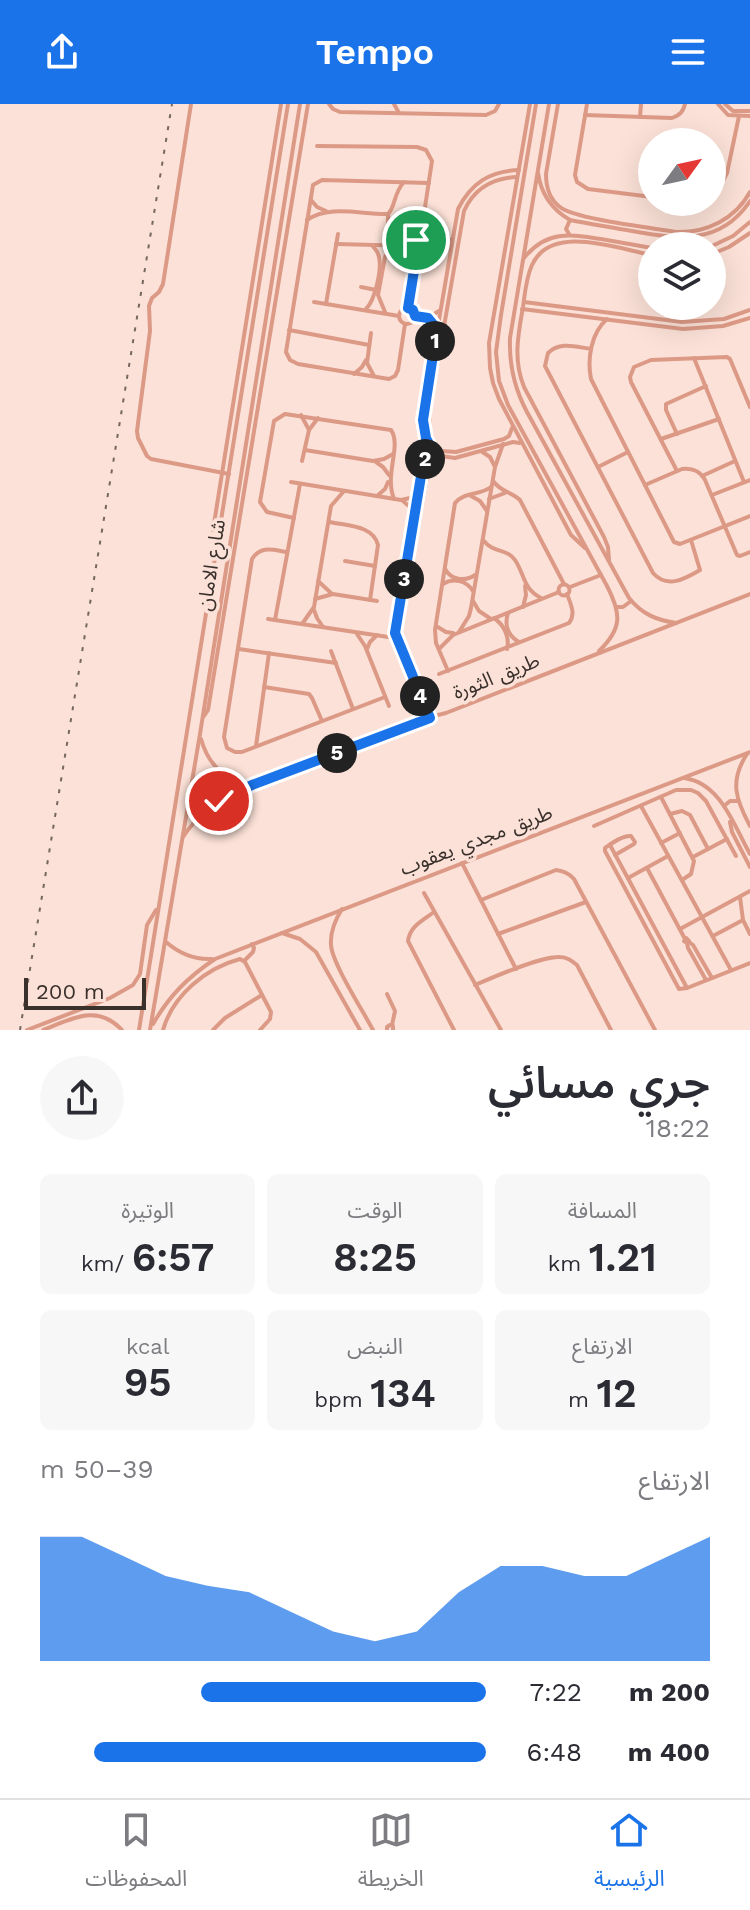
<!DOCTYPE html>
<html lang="ar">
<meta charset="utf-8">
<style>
body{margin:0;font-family:"Work Sans","Noto Sans Arabic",sans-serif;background:#f7f7f7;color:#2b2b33;direction:rtl;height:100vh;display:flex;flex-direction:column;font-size:30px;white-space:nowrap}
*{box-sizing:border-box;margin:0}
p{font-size:26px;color:#7c7c81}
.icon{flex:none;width:44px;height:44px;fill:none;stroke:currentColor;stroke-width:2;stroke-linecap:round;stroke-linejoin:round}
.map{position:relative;height:926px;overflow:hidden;direction:ltr}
.sheet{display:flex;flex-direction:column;background:#fff;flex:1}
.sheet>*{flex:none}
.needle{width:52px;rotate:57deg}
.fabs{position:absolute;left:638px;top:24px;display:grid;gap:16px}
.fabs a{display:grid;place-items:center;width:88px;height:88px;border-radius:50%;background:#fff;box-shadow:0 8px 32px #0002;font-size:40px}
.scale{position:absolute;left:24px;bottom:20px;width:122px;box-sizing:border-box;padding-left:8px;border:4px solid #3a302c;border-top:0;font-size:22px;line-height:28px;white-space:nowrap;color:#3a302c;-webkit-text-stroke:6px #fbe1d7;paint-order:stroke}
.pin{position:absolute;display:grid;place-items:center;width:68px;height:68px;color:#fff;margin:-34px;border:4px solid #fff;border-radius:50%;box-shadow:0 2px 8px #0007}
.km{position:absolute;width:40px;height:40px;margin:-20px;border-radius:50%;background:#222;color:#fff;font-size:22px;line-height:40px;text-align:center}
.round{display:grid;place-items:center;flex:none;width:84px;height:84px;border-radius:42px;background:#f7f7f7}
.headline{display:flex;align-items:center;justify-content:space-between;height:136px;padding:0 40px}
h1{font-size:44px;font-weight:600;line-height:60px}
.figures{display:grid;grid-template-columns:repeat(3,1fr);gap:12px;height:136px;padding:8px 40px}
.figures div{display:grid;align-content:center;border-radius:12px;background:#f7f7f7;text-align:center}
.figures b{font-size:40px;font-weight:600}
.figures small{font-size:22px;font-weight:400}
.figures p{font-size:22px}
.chart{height:224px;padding:16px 40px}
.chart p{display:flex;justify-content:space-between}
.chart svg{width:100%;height:144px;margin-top:8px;fill:#1a73e8;opacity:.7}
ul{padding:0 40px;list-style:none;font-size:26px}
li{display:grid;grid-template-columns:128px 96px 1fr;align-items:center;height:60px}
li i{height:20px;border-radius:10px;background:#1a73e8}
header{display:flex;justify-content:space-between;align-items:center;height:104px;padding:0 40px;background:#1a73e8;color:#fff;font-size:36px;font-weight:600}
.menu{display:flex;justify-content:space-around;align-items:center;height:112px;border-top:2px solid #e1e1e2;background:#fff;font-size:22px;color:#7c7c81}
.menu a{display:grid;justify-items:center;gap:4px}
.menu .current{color:#1a73e8}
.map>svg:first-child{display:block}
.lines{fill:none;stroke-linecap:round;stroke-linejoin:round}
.minor{stroke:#dc9a86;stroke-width:4}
.rail{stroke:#756660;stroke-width:2;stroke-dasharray:4 8;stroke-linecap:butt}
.route-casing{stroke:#fff;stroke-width:16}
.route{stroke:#1a73e8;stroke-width:10}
.labels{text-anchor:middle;stroke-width:7;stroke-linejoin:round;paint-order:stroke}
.street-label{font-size:20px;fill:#3a302c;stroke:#fbe1d7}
</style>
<header><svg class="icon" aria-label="menu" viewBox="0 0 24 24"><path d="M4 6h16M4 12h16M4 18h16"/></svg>Tempo<svg class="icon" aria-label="share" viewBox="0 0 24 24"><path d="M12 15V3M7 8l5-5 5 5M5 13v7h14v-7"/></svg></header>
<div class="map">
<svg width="750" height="926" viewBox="0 0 750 926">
<rect width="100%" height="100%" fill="#fbe1d7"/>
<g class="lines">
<g class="minor">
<polyline points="191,0 163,180 159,188 152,194 149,202 150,227 137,327 138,334 147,352 151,355 229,370"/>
<polyline points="329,0 333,5 340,8 486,11 495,7 499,0"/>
<polyline points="394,0 399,9"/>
<polyline points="530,0 489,239 490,264 493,279 499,295 571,431 585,444"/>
<path d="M536,0L501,211L496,248L499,277L508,301L607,482C621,509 623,524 599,547"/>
<path d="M549,0L510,234C509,261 514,284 527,308L629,494C642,510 656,516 676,519"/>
<path d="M558,0L546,70C546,83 549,95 560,103C574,115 653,124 676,128C707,129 735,115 750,88"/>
<polyline points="587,0 575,71 577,78 588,85 652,93"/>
<polyline points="718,0 728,11 750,12"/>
<polyline points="725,0 733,7 750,7"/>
<path d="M585,11L672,14C680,11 683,8 685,0"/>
<polyline points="640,13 641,0"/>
<polyline points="317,42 417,43 426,46 432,57 420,136"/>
<path d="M538,69C541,90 551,105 570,116C590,120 611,123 632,127C677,135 720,142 750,97"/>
<polyline points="712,88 723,77 727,69 739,12"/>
<polyline points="311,96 317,103 326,107"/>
<path d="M307,116C330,100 362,111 388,110C396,102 393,90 404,78"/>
<polyline points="388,119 388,110"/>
<polyline points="569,130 566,125 570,116"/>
<circle cx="419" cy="142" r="6"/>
<polyline points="336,140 413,142"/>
<polyline points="425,141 435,142 452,135"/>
<polyline points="712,142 733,132 750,118"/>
<polyline points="712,150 729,143 750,129"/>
<path d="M524,154C546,126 570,130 601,135C618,138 635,141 652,144"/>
<polyline points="361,183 376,186"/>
<polyline points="314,198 399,212"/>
<polyline points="524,198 682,218 724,215 750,206"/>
<polyline points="326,200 338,130"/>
<circle cx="407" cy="212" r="8"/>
<polyline points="408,204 417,148"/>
<path d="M366,205C375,196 382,166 379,153C378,147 375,145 372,141"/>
<polyline points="522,205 683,225 723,222 750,214"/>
<polyline points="385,208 378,191 385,153 393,142"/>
<polyline points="415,212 428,214 439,207"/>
<path d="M607,215C591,229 587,255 591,275L674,438L680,440L750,412"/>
<polyline points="405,220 398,266 395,272 389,275 298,260 290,256 286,248 313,81 322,76 429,79"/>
<polyline points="289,226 369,241"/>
<polyline points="371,229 367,259 374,272"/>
<path d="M591,245C576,243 560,237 548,249L545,262L653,469C667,485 685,475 700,466L691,436"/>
<polyline points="694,254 744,378"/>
<polyline points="354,270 362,263 366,256"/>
<polyline points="301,311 309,326"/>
<polyline points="677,330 666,306 666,300 706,282"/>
<polyline points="661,335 719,315"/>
<circle cx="433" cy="349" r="8"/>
<path d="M436,341L430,329L429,309L464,107C474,85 493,74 517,73"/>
<path d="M430,342L424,329L423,309L458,105C471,79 490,67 519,66"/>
<polyline points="305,346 373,357 384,355 393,350"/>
<polyline points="441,347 456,348 504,335 509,332 512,324"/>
<polyline points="481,347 490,353 494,361"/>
<polyline points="426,351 395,529 430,614"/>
<polyline points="441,352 455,354 513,338 520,339"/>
<polyline points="430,356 400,527 402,535 434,612"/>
<polyline points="302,357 309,326 318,314"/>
<polyline points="376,358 383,363 389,371"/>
<polyline points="598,363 628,348"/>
<polyline points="677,367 631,278 630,273 634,263 651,256 727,253 730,255 750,303"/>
<polyline points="702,372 735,357"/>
<polyline points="291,378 401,396 410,394 417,391"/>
<path d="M494,378C501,388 512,388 520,396L564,480"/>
<path d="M645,381L682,365C693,364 700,367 705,376L737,451L740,452L750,448"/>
<polyline points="712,391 750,376"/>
<polyline points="377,392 385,385 388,378"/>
<polyline points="471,392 480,397 487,407"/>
<polyline points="489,395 505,389"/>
<polyline points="403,397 410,403 414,412"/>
<path d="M294,414L267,408L260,398L274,317L285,310L391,326C402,342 384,370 394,395"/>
<path d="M330,418C347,422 373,421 378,441L370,496"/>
<polyline points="213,426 281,0"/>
<path d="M483,436C494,450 507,444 515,456C525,471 523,485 541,494"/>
<path d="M287,448C273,446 261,441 252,455L224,633L227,644L235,648H242L385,593"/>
<path d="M609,456L608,443L604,433L524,283C513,256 518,231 523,203C525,189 526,174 532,161C551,119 618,145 652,151"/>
<polyline points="345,457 375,462"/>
<path d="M445,465C451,476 465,478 475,471"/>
<polyline points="318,477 331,489"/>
<path d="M443,480C453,473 467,477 473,487"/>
<circle cx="564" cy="486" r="5.5"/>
<polyline points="570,483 601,471"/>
<polyline points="315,495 333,490 377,497"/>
<polyline points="473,497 479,507 491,515"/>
<polyline points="523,503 526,491 525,482"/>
<polyline points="616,503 623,503 631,497"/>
<polyline points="314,506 317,514 323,523"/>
<path d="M508,509C504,521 508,532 519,538"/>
<path d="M494,514C504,521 510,533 507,545"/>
<polyline points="268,515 395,534"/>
<polyline points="275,516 300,380"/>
<polyline points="302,520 314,503 331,402 344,387"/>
<polyline points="436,522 446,528 453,529"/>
<polyline points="459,528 469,512 471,504 495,363 503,340"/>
<polyline points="357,530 365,542 389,602"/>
<polyline points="440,544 453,531 559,488"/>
<polyline points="239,545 336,559"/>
<polyline points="367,545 370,538 377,531"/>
<polyline points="331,547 353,605"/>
<path d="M448,567L436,539L435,526L455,399C465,387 479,392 491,383"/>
<path d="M439,570L569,519C576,510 571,501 567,490"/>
<polyline points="264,583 309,590 312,594 322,617"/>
<polyline points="204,612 208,606 308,0"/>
<path d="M201,635C208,660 225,676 250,681"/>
<polyline points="256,642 269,549"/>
<path d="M747,650C729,677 736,696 750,722"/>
<path d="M684,674C721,679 734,722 750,750"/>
<polyline points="661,693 694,757 691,770 682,776"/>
<polyline points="641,702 731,866"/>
<polyline points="724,702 730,697 738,697"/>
<polyline points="670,710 682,707 690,711 708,745"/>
<polyline points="730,718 732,728 750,763"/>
<polyline points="594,722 676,686 691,686 698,689 706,697 736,752"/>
<path d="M183,733C196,713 213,699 235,689L434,612L446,609L750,490"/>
<polyline points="661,739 680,729"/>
<polyline points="610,741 687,884"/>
<path d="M615,751L634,740L635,738L631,732C623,731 612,739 605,744V747L679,885L687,884L750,859"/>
<polyline points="693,753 727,735"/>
<polyline points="462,759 516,865"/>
<polyline points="647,764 685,835"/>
<polyline points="628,774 668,752"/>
<polyline points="424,789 501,926"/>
<polyline points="740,793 743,816 750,830"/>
<path d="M481,796L556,766C564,767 569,769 574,775L655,926"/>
<path d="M342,805C335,816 330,828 331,841C332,859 363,907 373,926"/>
<path d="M434,808C422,817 410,822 408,837L454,926"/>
<polyline points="680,825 750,787"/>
<polyline points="282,829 300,835 316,848 360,926"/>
<polyline points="498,830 586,798"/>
<polyline points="713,832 743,816"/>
<path d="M166,838C180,850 194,856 212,855"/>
<polyline points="689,838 693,841 712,874"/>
<polyline points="687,839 684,837 686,834 689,837 687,839 688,844 706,876"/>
<polyline points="244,857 253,848 254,844 252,840"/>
<path d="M475,881C494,873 541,852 560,853C567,853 572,857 577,861L611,926"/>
<polyline points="387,890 395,907 392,921"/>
<path d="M153,920C169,892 188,873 215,855L750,648"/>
<polyline points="27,926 110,894 133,881 140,870 147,821 156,806"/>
<path d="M43,926C72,915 97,899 122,926"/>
<polyline points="139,926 288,0"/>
<polyline points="150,926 200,630 300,0"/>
<path d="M163,926C173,891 206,864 240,855L245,858L271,908L270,915L260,926"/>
<polyline points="213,926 225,914 262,891"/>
<polyline points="387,926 387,923 390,921 393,922 393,926"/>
</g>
<polyline class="rail" points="20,926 172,0"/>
</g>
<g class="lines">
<g class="route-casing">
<polyline id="route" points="219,697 252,681 430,614 395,529 425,348 430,342 426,334 423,316 437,225 428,214 415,212 413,206 408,204 417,148 413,142 416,136"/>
</g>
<use href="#route" class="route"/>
</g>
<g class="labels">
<g class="street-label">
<text transform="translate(211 461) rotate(-81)" y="7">شارع الامان</text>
<text transform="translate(496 572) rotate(-22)" y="7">طريق الثورة</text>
<text transform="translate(476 736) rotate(-21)" y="7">طريق مجدي يعقوب</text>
</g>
</g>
</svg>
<div class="fabs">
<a><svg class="needle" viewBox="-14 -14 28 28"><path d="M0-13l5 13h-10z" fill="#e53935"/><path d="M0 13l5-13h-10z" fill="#7c7c81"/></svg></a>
<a><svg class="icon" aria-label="layers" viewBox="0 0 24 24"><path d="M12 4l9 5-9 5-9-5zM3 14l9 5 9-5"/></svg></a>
</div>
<div class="scale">200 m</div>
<div class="pin" style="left:416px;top:136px;background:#1e9e55"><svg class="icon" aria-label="arrive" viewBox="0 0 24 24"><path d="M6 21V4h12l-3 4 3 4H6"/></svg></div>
<div class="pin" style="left:219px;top:697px;background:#d93025"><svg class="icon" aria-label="check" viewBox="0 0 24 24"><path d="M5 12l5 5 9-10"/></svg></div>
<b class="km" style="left:435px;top:237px">1</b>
<b class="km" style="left:425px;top:355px">2</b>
<b class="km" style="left:404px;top:475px">3</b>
<b class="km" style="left:420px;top:592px">4</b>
<b class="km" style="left:337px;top:649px">5</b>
</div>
<section class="sheet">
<div class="headline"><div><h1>جري مسائي</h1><p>18:22</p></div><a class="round"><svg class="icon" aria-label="share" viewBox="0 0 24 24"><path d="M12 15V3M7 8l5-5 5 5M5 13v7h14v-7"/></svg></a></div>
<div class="figures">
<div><p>المسافة</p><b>1.21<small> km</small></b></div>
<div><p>الوقت</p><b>8:25</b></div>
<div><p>الوتيرة</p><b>6:57<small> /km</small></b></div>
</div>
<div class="figures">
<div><p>الارتفاع</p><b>12<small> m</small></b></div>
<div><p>النبض</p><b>134<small> bpm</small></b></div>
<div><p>kcal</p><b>95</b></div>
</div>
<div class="chart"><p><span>الارتفاع</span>39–50 m</p>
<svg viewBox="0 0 160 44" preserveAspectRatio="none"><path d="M0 44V6L10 6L20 12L30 18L40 21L50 23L60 29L70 35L80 38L90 35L100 23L110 15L120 15L130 18L140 18L150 12L160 6V44z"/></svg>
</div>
<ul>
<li><b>200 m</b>7:22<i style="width:64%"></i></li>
<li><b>400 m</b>6:48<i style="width:88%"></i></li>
</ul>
</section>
<nav class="menu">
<a class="current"><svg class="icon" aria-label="home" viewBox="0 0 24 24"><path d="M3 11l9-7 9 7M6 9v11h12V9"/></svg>الرئيسية</a>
<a><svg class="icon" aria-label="map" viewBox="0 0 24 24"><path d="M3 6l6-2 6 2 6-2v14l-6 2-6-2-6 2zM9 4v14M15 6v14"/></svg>الخريطة</a>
<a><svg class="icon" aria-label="saved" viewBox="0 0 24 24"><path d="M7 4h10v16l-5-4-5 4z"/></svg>المحفوظات</a>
</nav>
